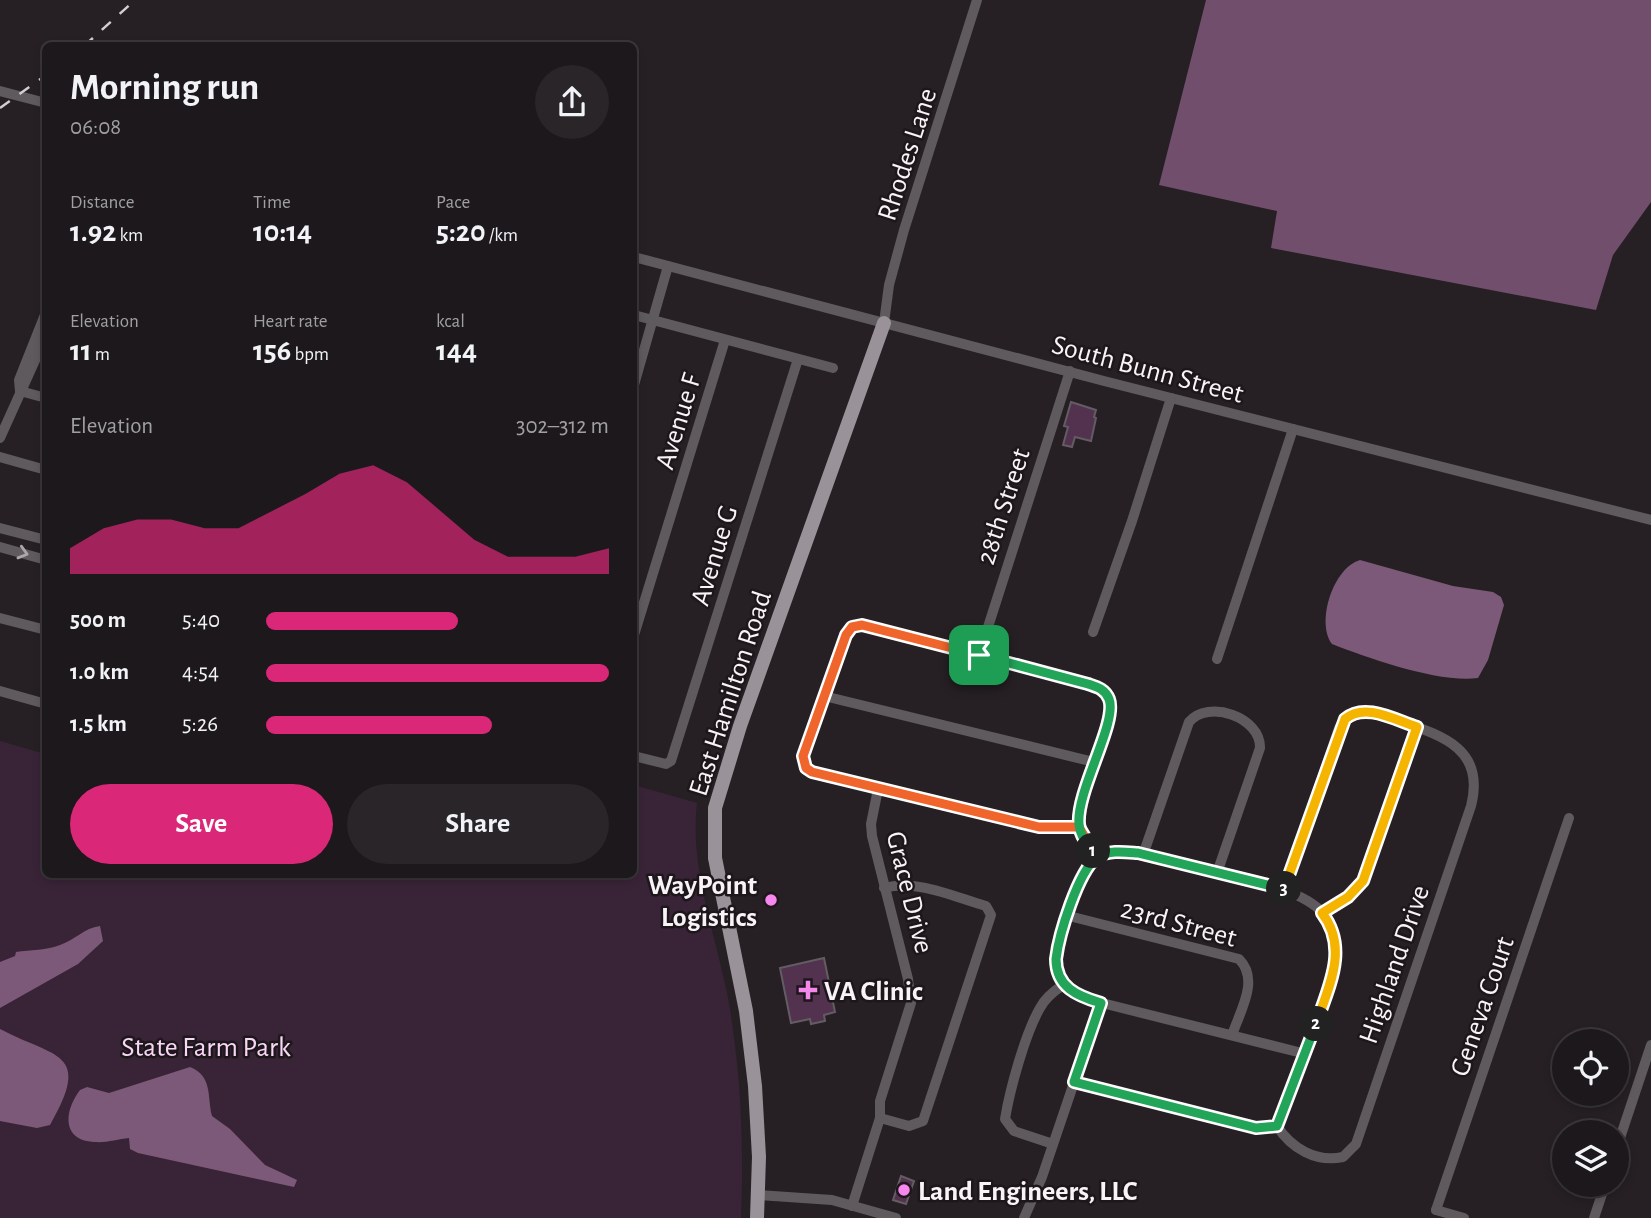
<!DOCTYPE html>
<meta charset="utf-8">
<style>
body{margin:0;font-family:"Alegreya Sans",sans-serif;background:#292529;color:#f1f3f6;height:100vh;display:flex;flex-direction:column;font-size:26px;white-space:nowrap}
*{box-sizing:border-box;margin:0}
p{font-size:23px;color:#a0a0a3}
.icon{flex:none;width:38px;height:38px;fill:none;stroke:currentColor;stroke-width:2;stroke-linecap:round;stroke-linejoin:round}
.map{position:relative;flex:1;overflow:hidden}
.sheet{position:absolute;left:42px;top:42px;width:595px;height:836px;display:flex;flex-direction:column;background:#1c181c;border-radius:10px;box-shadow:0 4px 10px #0003,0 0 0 2px #3a373b}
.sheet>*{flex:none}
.fabs{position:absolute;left:1552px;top:1029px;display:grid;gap:14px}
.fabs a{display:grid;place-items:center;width:77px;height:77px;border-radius:50%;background:#1c181c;box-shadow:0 4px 10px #0003,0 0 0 2px #3a373b;font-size:35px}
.pin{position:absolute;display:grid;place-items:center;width:60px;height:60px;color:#fff;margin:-30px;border-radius:14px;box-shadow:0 4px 10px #0006}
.km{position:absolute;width:35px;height:35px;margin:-18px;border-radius:50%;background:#222;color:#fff;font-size:19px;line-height:35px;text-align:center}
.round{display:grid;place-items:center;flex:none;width:74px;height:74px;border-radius:37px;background:#292529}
.headline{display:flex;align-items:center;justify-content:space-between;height:119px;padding:0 28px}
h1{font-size:38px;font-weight:700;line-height:52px}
.figures{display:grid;grid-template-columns:repeat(3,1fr);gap:10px;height:119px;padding:7px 28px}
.figures div{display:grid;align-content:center}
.figures b{font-size:30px;font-weight:700}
.figures small{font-size:19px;font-weight:400}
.figures p{font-size:19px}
.chart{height:196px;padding:14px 28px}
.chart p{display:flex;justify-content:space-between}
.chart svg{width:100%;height:126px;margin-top:7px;fill:#db2777;opacity:.7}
.primary-button{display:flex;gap:14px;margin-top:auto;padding:14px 28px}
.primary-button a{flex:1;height:80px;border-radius:42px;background:#db2777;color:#fff;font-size:28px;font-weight:700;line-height:80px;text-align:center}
.primary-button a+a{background:#292529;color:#f1f3f6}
ul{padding:0 28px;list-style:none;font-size:23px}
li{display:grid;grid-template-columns:112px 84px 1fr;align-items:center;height:52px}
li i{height:18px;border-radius:9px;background:#db2777}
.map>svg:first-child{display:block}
.green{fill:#392437}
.forest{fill:#704e6c}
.water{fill:#7c5978}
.building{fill:#52324f;stroke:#635c62;stroke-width:2}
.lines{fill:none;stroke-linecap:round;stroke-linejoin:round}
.minor{stroke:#5e5a5d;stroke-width:10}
.major{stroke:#999298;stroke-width:14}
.rail{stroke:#d2cdd1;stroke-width:2.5;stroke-dasharray:12 12;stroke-linecap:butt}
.oneway{stroke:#aba6aa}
.split-1-casing{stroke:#fff;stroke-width:14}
.split-2-casing{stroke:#fff;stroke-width:14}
.split-3-casing{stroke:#fff;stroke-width:14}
.split-4-casing{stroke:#fff;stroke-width:14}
.split-1{stroke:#f0652b;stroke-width:9}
.split-2{stroke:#22a559;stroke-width:9}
.split-3{stroke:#f5b400;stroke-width:9}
.split-4{stroke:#22a559;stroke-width:9}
.poi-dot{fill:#f688ed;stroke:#1d171c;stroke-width:2.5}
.labels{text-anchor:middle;stroke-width:5;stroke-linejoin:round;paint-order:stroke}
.street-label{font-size:28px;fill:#f8f3f7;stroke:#1d171c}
.poi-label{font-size:28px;font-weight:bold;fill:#f8f3f7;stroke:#1d171c;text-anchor:start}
.park-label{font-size:28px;fill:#f9d6f5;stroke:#1d171c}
</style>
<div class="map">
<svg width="1651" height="1218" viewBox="0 0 1651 1218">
<rect width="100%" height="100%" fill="#262025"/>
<path class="green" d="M0,741L45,754L46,875H634V785L697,803C689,868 716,935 728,998C741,1071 744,1145 741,1218H0Z"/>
<polygon class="forest" points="1206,0 1651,0 1651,202 1613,255 1596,310 1271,248 1277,211 1159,185"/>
<g class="water">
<path d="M1360,560L1453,586L1493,592L1501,597L1504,605L1488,660L1478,678C1438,683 1371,659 1332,644C1316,622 1333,568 1360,560Z"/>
<path d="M100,926L103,941L78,964L0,1008V962L15,956L16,952C30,950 47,950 60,945C75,940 84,928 100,926Z"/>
<path d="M0,1029C55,1058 93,1051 50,1125L37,1128L0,1121Z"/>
<path d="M190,1067C213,1076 207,1097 212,1116L230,1129L265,1165L297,1180L294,1187L138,1153L130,1149L129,1138C118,1139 106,1143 95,1142C61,1141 64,1111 80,1090L87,1087L109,1093Z"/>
</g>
<g class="building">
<polygon points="1071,402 1096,410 1094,417 1096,418 1091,441 1075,437 1072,447 1063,445 1068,427 1064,426"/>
<polygon points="824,958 835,1012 824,1015 825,1021 811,1024 810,1019 791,1023 780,968"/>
<polygon points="901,1176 914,1181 906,1204 893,1200"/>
</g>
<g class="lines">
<g class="minor">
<polyline points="0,91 46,103"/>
<polyline points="634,257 1104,381 1651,520"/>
<polyline points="634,315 833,368"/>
<polyline points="884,323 889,285 904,230 977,0"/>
<polyline points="634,385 668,266"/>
<polyline points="20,391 19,380 46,312"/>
<polyline points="20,391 46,398"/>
<polyline points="0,438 46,336"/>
<polyline points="0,457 46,470"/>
<polyline points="0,528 46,540"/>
<polyline points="0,547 46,560"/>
<polyline points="0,618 46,630"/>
<polyline points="1093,632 1132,521 1171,398"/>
<polyline points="634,635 725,340"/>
<polyline points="979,655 1070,371"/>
<polyline points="1217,659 1293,429"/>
<polyline points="0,691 46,704"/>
<polyline points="824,696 1094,762"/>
<polyline points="634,756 666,764 671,761 798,359"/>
<path d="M1079,827H1039L812,772L806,768L803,756L850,629L862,625L1088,684C1104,689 1112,697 1110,716C1102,738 1074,808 1080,829C1083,839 1091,849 1097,857"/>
<path d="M1143,855L1189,722C1208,699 1261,717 1260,748L1217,873"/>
<polyline points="1322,913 1348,897 1363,882 1417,727"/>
<path d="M1069,916L1239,959C1260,980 1240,1011 1232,1035"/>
<polyline points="1074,1082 1256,1127 1277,1126"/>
<path d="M880,1118L909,1126L923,1121L991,915L986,906C954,897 917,879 884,888"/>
<path d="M1277,1126C1293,1088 1307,1050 1321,1011C1326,995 1335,978 1336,961C1337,943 1334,925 1321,911C1298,888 1243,878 1212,872C1182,866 1131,843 1102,854C1079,864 1049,957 1060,980C1065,990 1080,996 1090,1000L1306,1054"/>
<path d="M1277,1126C1291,1148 1316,1163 1343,1157L1356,1144L1471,806C1486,747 1440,735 1396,720C1384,716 1366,707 1354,712C1347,715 1343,722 1339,728L1284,890"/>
<path d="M1053,1144L1014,1131L1005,1119C1010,1089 1025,1034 1040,1008C1045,998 1054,991 1063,985"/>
<polyline points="1617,1147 1651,1045"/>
<polyline points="758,1195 832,1200 896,1218"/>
<polyline points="852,1206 880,1118 880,1101 911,1003 908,979 872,836 871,824 878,789"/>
<polyline points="1436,1210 1569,818"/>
<polyline points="1436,1210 1464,1218"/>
<polyline points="1024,1218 1042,1177 1101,1003"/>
<polyline points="1594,1218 1605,1185"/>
</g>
<polyline class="major" points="757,1218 759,1157 755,1086 746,1011 715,858 715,808 740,726 884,323"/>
<g class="rail">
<polyline points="84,46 135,0"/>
<polyline points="0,108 46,75"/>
</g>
</g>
<defs><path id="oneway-chevron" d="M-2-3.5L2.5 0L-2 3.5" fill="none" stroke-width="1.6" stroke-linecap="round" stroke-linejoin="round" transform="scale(1.75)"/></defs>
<use class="oneway" href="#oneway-chevron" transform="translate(23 553) rotate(16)"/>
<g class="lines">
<g class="split-1-casing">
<polyline id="split-1" points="979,655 862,625 852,627 846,635 803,756 806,768 812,772 1039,827 1079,827 1093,851"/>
</g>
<g class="split-2-casing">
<path id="split-2" d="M1093,851L1097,857C1078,872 1059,934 1056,959C1056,987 1077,996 1101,1003L1074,1082L1256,1128L1277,1126L1316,1024"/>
</g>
<g class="split-3-casing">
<path id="split-3" d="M1284,889L1345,719C1365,702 1395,720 1417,727L1363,881L1348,897L1322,913C1349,948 1329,986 1316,1024"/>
</g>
<g class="split-4-casing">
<path id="split-4" d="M979,655L1088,684C1097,687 1105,689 1109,699C1118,722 1076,791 1079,824C1080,837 1090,848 1097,857C1110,850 1124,852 1138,853L1284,889"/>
</g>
<use href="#split-1" class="split-1"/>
<use href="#split-2" class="split-2"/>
<use href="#split-3" class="split-3"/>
<use href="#split-4" class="split-4"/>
</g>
<g class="poi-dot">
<circle cx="771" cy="900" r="7"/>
<path d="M804.5 979.5h7v7h7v7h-7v7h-7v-7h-7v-7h7z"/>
<circle cx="904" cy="1190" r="7"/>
</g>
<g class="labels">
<g class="street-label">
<text transform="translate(906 154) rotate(-72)" y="10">Rhodes Lane</text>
<text transform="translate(1148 368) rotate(15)" y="10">South Bunn Street</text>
<text transform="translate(677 421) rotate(-73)" y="10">Avenue F</text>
<text transform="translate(1002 506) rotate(-72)" y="10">28th Street</text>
<text transform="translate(713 555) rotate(-73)" y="10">Avenue G</text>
<text transform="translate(729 693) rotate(-72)" y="10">East Hamilton Road</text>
<text transform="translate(911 892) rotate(76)" y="10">Grace Drive</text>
<text transform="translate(1179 922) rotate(15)" y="10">23rd Street</text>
<text transform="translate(1393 964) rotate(-71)" y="10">Highland Drive</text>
<text transform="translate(1481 1006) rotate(-71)" y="10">Geneva Court</text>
</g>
<g class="poi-label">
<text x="757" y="894" text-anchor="end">WayPoint<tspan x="757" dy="32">Logistics</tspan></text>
<text x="824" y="1000">VA Clinic</text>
<text x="918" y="1200">Land Engineers, LLC</text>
</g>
<g class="park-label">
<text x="206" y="1056">State Farm Park</text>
</g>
</g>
</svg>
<div class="fabs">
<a><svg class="icon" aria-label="locate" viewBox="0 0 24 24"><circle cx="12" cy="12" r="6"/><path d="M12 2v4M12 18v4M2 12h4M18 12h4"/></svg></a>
<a><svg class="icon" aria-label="layers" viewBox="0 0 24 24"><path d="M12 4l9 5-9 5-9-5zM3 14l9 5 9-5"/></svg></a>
</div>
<div class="pin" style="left:979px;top:655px;background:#1e9e55"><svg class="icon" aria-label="arrive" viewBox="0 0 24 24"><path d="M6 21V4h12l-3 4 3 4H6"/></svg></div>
<b class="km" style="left:1093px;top:851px">1</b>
<b class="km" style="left:1316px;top:1024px">2</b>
<b class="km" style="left:1284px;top:889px">3</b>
<section class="sheet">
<div class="headline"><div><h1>Morning run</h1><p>06:08</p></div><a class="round"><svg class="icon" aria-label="share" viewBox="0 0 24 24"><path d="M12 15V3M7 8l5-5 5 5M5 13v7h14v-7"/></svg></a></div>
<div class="figures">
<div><p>Distance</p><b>1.92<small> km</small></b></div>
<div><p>Time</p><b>10:14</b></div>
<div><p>Pace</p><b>5:20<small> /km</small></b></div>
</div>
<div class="figures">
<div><p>Elevation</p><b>11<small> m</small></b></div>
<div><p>Heart rate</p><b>156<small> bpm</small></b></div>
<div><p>kcal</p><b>144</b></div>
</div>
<div class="chart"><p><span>Elevation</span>302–312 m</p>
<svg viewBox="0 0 160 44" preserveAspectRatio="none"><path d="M0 44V35L10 28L20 25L30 25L40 28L50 28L60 22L70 16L80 9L90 6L100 12L110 22L120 32L130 38L140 38L150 38L160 35V44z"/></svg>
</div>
<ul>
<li><b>500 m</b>5:40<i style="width:56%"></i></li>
<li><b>1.0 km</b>4:54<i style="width:100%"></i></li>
<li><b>1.5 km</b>5:26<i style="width:66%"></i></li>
</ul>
<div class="primary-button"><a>Save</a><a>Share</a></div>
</section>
</div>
